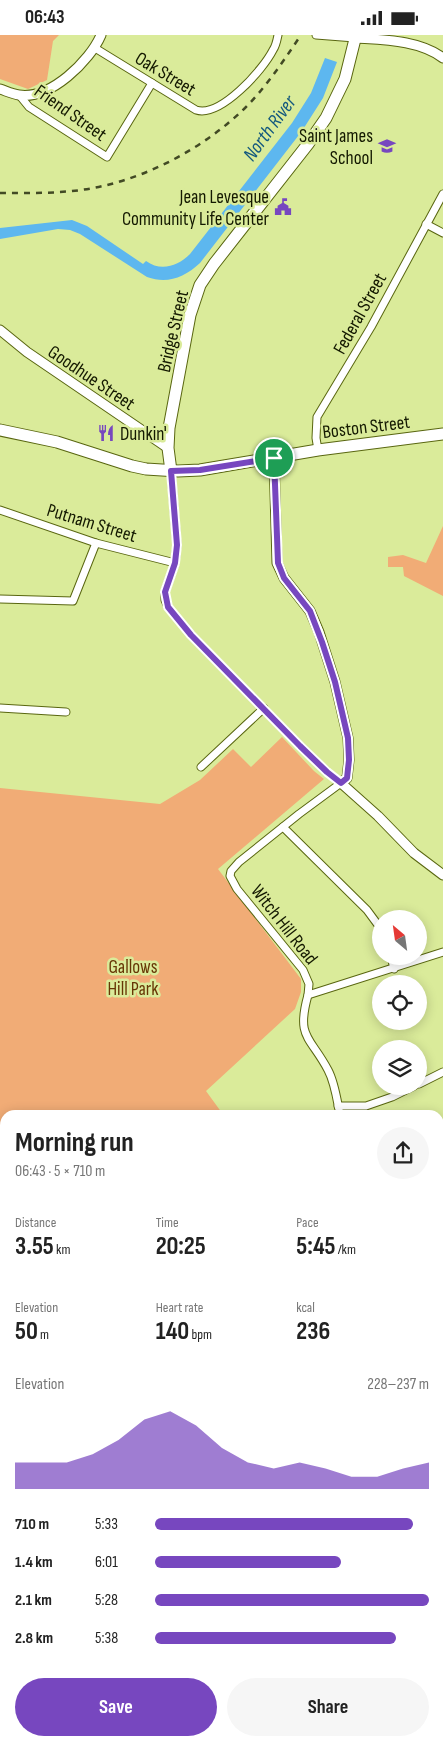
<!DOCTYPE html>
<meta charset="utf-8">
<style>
body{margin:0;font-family:"Sofia Sans Condensed",sans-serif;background:#f6f6f6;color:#222;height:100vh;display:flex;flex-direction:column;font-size:19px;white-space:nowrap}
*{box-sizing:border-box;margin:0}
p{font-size:16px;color:#767676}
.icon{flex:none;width:28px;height:28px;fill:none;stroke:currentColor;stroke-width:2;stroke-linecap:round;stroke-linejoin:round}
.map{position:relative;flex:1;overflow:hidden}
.sheet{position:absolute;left:0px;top:1075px;width:444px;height:636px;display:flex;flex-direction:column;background:#fff;border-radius:15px 15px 0 0;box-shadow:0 2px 12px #0003}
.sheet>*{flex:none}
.needle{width:32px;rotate:331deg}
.buttons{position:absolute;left:372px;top:875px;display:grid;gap:10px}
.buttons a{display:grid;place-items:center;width:55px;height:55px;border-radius:50%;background:#fff;box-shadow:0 2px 12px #0003;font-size:25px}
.pin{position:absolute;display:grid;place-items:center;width:42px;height:42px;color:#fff;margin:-21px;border:2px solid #fff;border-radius:50%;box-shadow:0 1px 5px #0007}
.round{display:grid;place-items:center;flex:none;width:52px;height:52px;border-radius:26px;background:#f6f6f6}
.headline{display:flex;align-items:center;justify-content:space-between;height:85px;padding:0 15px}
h1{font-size:28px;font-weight:700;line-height:38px}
.metrics{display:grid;grid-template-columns:repeat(3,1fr);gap:8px;height:85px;padding:5px 15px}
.metrics div{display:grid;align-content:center}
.metrics b{font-size:25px;font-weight:700}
.metrics small{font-size:14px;font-weight:400}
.metrics p{font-size:14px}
.chart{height:140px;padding:10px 15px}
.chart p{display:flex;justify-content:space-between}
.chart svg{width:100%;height:90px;margin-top:5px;fill:#7747bf;opacity:.7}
.primary-button{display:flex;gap:10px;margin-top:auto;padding:10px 15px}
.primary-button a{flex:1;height:58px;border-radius:30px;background:#7747bf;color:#fff;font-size:20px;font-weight:700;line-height:58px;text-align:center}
.primary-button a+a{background:#f6f6f6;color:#222}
ul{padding:0 15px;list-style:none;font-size:16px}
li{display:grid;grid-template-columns:80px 60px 1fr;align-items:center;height:38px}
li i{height:12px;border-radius:6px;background:#7747bf}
.status{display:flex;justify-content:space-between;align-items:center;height:35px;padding:0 25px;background:#fff;direction:ltr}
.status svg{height:14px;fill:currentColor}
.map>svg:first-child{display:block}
.green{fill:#f1ac76}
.water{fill:#5db7ef}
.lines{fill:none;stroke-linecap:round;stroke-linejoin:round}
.minor-casing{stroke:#596610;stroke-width:9}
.tertiary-casing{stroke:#596610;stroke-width:11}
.primary-casing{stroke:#596610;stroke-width:13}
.minor{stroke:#fff;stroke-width:7}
.tertiary{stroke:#fff;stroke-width:9}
.primary{stroke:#fff;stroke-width:11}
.rail{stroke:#424a24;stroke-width:2.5;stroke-dasharray:6 6;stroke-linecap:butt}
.route-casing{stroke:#fff;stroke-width:10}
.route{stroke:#7747bf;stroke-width:6}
.labels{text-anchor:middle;stroke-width:5;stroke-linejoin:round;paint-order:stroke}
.street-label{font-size:19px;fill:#141900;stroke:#daeb9a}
.poi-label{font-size:19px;fill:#141900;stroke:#daeb9a;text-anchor:end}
.park-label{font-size:19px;fill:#673605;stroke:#daeb9a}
.water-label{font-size:20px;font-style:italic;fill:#14597e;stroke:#daeb9a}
</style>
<div class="status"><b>06:43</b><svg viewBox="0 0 49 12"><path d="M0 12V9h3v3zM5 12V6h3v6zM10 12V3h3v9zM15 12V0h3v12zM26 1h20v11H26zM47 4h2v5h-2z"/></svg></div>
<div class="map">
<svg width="443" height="1711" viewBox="0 0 443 1711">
<rect width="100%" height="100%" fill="#daeb9a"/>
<g class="green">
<polygon points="0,0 59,0 53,6 47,45 28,54 0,44"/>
<polygon points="443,491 443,561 404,541 403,532 388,532 388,522 403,520 426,528"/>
<polygon points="282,702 314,736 324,744 218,834 301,944 301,957 295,974 206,1056 222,1078 221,1080 5,1080 5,1102 0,1100 0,753 160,769 200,745 233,714 251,732"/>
<polygon points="112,1706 187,1706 187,1711 148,1711 136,1707 117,1709"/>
</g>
<g class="water">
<path d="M325,23L337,27L323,63L302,96L200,228C184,243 167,249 147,242L80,199L70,195L58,194L0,204V193L72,185L87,191L143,229L146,226C161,237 178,231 190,219L292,88L311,58Z"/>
<polygon points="439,1312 443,1313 443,1353 439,1350"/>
</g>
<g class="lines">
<g class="minor-casing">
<g id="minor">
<polyline points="316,0 355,3"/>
<path d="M95,13L196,75C220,83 263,35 273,15C276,11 277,5 278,0"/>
<polyline points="20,61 29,72 107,122 152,48"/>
<polyline points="426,189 443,198"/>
<polyline points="318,415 316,403 317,382 371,292 443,159"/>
<polyline points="171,436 177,510 175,528 165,557 165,565 168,572 191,600 300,711 327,737 341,748 299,779 239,827 231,836 230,841 237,854 303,935 309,949 308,960"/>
<polyline points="0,475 96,508 175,528"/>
<polyline points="0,564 73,566 96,508"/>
<polyline points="0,673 66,677"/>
<polyline points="201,732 264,673"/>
<polyline points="283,792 367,875 381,894"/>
<polyline points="391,921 394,934"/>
<polyline points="419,1049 443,1037"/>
<polyline points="338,1071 366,1071 392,1062 414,1051"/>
<path d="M340,1080C337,1065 335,1048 328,1035C310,1001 296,1003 308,960L443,917"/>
<polyline points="439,1261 443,1262"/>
<polyline points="0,1296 5,1300"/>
<polyline points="439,1378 443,1378"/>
<polyline points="439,1547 443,1547"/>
<polyline points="0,1559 5,1562"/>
<polyline points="439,1679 443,1681"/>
<polyline points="314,1706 321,1711"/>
<polyline points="414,1711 417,1706"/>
</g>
</g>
<g class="tertiary-casing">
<g id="tertiary">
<path d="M355,3C384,5 419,5 443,23"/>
<path d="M0,54C6,56 12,59 19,60C50,65 90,26 101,0"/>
<polyline points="0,295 27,317 168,413"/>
<polyline points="274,423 277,528 284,543 310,576 319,597 335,647 348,703 349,725 347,743 341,748 378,781 414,818 443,840"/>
</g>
</g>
<g class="primary-casing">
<g id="primary">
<polyline points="0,395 57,407 132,431 146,434 178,436 200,435 318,415 443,399"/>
<polyline points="171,436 168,413 169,393 190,280 200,250 214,229 308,109 326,83 345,44 356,0"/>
</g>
</g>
<use href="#minor" class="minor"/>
<use href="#tertiary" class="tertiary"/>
<use href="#primary" class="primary"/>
<path class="rail" d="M0,158C34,158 69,159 103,151C155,139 207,110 245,73C267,51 284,25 301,0"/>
</g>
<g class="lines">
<g class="route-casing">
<polygon id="route" points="274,423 278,528 284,543 310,576 322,607 335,647 348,703 349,725 347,743 341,748 327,737 300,711 191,600 168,572 165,557 175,528 177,510 171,436 200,435"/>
</g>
<use href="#route" class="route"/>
</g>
<defs>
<g id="school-bare" transform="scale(1.35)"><path d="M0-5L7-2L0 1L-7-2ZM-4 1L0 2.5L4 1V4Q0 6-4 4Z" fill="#7747bf" stroke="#daeb9a" stroke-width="2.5" paint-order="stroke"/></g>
<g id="civic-bare" transform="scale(1.35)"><path d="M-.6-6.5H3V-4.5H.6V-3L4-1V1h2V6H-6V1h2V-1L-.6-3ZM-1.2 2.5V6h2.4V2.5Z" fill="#7747bf" stroke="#daeb9a" stroke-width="2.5" paint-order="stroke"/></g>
<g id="restaurant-bare" transform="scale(1.35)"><path d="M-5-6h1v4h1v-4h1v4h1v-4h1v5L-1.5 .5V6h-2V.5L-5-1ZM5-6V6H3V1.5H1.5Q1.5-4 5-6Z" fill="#7747bf" stroke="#daeb9a" stroke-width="2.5" paint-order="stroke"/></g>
</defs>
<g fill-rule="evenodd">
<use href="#school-bare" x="387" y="111"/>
<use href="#civic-bare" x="283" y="172"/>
<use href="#restaurant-bare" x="106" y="398"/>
</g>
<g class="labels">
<g class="street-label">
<text transform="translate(166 38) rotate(31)" y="7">Oak Street</text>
<text transform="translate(71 77) rotate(35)" y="7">Friend Street</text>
<text transform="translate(359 278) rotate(-61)" y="7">Federal Street</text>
<text transform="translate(172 296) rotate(-77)" y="7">Bridge Street</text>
<text transform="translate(92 342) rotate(34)" y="7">Goodhue Street</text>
<text transform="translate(366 391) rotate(-7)" y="7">Boston Street</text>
<text transform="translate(92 487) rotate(17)" y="7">Putnam Street</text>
<text transform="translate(285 889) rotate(52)" y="7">Witch Hill Road</text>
</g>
<g class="poi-label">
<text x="373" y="107">Saint James<tspan x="373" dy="22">School</tspan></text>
<text x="269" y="168">Jean Levesque<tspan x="269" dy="22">Community Life Center</tspan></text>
<text x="120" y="405" text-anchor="start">Dunkin'</text>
</g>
<g class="park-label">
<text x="133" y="938">Gallows<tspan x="133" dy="22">Hill Park</tspan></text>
</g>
<g class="water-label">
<text transform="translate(269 93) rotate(-54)" y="7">North River</text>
</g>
</g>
</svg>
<div class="buttons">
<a><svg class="needle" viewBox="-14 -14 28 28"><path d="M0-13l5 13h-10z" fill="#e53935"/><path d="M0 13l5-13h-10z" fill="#767676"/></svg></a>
<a><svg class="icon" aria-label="locate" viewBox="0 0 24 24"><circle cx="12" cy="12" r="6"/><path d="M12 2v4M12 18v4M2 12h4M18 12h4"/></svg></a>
<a><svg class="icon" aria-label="layers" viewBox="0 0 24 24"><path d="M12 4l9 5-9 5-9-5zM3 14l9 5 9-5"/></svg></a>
</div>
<div class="pin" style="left:274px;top:423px;background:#1e9e55"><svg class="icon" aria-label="arrive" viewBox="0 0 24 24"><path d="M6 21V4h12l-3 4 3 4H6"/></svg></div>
<section class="sheet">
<div class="headline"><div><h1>Morning run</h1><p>06:43 · 5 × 710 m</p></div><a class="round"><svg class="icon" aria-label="share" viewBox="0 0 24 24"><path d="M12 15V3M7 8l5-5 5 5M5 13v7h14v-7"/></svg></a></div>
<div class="metrics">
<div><p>Distance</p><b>3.55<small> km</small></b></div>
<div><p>Time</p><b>20:25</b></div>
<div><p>Pace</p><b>5:45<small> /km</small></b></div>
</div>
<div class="metrics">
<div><p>Elevation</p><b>50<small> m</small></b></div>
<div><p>Heart rate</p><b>140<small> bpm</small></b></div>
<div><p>kcal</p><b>236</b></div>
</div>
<div class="chart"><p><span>Elevation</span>228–237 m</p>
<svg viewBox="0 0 160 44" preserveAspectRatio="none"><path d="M0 44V31L10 31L20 31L30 27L40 20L50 10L60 6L70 13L80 24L90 31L100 34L110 31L120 34L130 38L140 38L150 34L160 31V44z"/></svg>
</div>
<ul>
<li><b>710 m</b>5:33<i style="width:94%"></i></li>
<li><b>1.4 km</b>6:01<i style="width:68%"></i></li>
<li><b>2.1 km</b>5:28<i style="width:100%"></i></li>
<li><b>2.8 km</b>5:38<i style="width:88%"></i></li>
</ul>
<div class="primary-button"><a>Save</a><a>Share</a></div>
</section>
</div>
